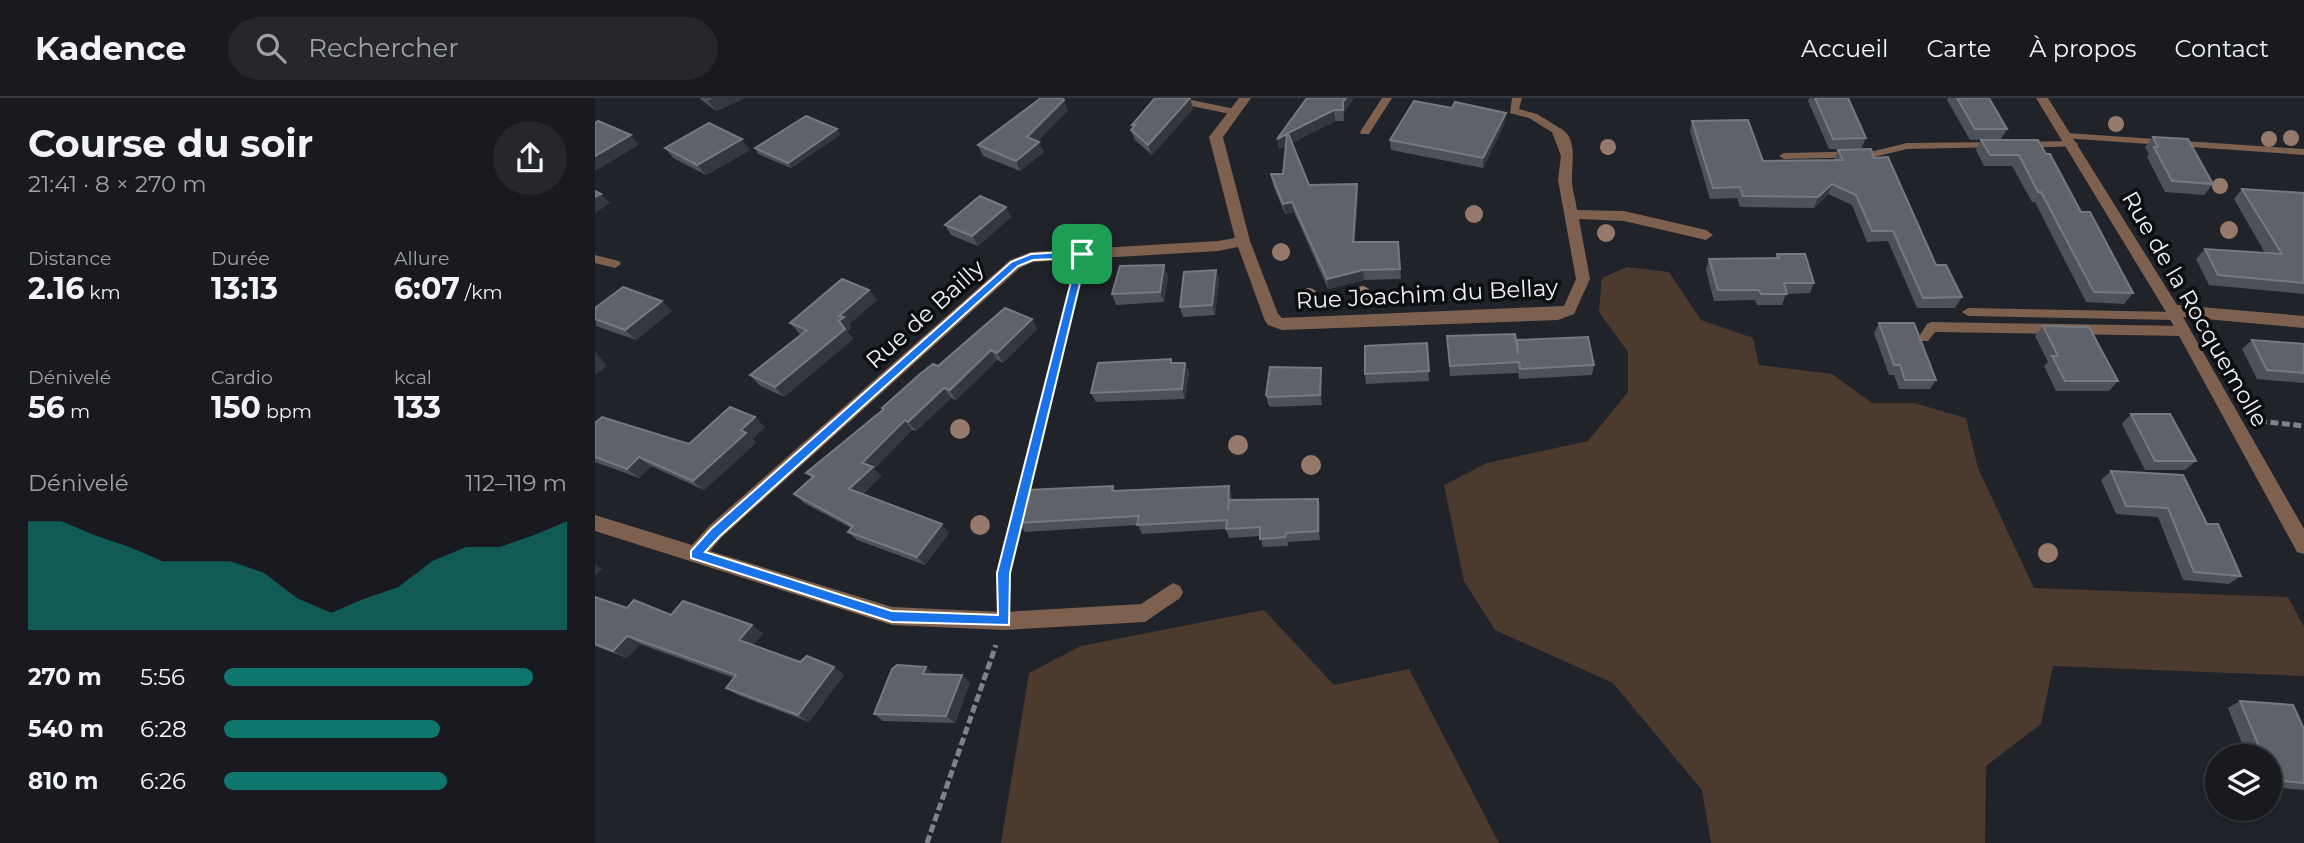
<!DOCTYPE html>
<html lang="fr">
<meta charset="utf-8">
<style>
body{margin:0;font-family:Montserrat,sans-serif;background:#25272d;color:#f1f3f6;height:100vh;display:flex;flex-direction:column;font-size:26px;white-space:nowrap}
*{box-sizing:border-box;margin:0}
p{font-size:23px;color:#9fa1a5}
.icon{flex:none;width:38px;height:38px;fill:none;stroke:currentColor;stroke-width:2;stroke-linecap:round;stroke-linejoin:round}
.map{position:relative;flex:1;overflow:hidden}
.details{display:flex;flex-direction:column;background:#181a20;width:595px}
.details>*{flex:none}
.buttons{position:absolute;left:1610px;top:646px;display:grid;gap:14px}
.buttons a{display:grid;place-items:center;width:77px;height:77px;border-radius:50%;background:#181a20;box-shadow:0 2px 5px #0004,0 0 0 2px #36383e;font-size:35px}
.pin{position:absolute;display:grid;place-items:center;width:60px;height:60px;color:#fff;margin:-30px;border-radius:14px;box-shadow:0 4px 10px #0006}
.round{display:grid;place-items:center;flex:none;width:74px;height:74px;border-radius:37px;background:#25272d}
.head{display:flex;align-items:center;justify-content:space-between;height:119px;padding:0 28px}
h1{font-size:38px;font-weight:700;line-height:52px}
.stats{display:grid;grid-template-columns:repeat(3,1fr);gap:10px;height:119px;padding:7px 28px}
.stats div{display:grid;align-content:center}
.stats b{font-size:30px;font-weight:700}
.stats small{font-size:19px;font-weight:400}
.stats p{font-size:19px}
.chart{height:196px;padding:14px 28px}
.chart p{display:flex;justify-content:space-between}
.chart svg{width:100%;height:126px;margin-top:7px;fill:#0f766e;opacity:.7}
ul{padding:0 28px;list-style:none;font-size:23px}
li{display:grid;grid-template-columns:112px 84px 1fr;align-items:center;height:52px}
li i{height:18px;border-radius:9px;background:#0f766e}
header{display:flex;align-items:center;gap:42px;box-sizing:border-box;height:98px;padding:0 35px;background:#181a20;border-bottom:2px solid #36383e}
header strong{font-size:33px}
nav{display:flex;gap:38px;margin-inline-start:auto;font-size:24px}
.search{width:490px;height:63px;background:#25272d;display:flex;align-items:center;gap:18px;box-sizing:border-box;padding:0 24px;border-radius:38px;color:#9fa1a5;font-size:26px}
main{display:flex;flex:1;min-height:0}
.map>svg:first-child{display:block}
.green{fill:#4d3a2e}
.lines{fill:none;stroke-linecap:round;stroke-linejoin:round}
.path-far1{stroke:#7f8288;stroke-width:3.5;stroke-dasharray:6 2.5;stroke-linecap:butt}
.path{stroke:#7f8288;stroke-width:5;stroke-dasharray:8 3.5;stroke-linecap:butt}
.service{fill:#7e604f;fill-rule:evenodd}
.minor{fill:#7e604f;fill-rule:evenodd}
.tree{fill:#95796a}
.wall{fill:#4d5158}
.shaded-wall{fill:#34373e}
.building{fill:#5f6369;stroke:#767980;stroke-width:2}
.route{fill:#1a73e8;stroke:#fff;stroke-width:2;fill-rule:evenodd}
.labels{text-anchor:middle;stroke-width:7;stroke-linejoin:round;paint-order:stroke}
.street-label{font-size:23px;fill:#f1f3f8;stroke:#0b0d0f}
</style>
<header>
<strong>Kadence</strong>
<div class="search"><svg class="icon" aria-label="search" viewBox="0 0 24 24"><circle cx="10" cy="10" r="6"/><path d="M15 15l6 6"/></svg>Rechercher</div>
<nav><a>Accueil</a><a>Carte</a><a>À propos</a><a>Contact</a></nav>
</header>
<main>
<section class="details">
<div class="head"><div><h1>Course du soir</h1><p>21:41 · 8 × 270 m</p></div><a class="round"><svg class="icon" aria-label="share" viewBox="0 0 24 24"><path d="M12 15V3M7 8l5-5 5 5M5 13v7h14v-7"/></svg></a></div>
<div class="stats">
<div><p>Distance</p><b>2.16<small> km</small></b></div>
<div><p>Durée</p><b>13:13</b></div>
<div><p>Allure</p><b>6:07<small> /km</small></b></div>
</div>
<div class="stats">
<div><p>Dénivelé</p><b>56<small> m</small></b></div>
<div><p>Cardio</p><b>150<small> bpm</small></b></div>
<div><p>kcal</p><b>133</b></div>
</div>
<div class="chart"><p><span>Dénivelé</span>112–119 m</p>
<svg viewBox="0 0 160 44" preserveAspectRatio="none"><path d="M0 44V6L10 6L20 11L30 15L40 20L50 20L60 20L70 24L80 33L90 38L100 33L110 29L120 20L130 15L140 15L150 11L160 6V44z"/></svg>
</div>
<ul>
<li><b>270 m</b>5:56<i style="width:90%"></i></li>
<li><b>540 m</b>6:28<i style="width:63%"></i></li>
<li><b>810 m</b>6:26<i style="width:65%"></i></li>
</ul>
</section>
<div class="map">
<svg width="1709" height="745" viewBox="0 0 1709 745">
<rect width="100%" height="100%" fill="#20232a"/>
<g class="green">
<polygon points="1032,169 1074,174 1106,222 1158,240 1164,267 1237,276 1277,305 1319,305 1371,320 1383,370 1439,490 1693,499 1709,529 1709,578 1458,568 1446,626 1391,668 1390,745 1116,745 1107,692 1018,585 900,532 869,483 849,387 892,365 993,343 1033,294 1033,254 1004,214 1007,180"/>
<polygon points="669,512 739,587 814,571 904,745 406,745 434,575 486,548"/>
</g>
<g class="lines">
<polyline class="path-far1" points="447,320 482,176"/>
<g class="path">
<polyline points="1664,323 1709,328"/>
<polyline points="409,498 409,476 447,318"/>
<polyline points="332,745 401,547"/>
</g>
<g class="service">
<polygon points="567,0 587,0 640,11 645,14 640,17 572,3"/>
<polygon points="787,0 797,0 774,36 766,36 765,34"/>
<polygon points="917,0 927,0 924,11 942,16 968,32 968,36 960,36 934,20 915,15"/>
<polygon points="1472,35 1709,51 1709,57 1468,40 1467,38"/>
<polygon points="1478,43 1483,46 1482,48 1427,50 1422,47 1427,44"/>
<polygon points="1403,44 1407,45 1407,49 1312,51 1279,59 1189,61 1184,58 1189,55 1279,53 1312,45"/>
<polygon points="0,157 24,163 26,166 20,170 0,165"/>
<polygon points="1373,210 1580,214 1586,218 1580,222 1373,218 1367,214"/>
<polygon points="1336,224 1589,228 1595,233 1589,238 1340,234 1333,243 1325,243 1323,240 1332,226"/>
</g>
<g class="minor">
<path d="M644,0H656L628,39L655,143L683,216L687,220L969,208L981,181L963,82L966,58L957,34L964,30C984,38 976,67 977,83C977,92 981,102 982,112L1029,113L1111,132L1118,137L1111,142L1029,123L984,121L995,181L979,216L963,222L687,232L673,227L670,223L643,149L623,153L438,164L425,170L126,440L115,453L297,509L409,514L546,506L578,485L585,488L588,494L585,500L550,524L409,532L297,527L0,433V417L97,447L114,428L415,162L436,154L623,143L640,140L614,39Z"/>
<polygon points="1441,0 1453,0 1582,207 1709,218 1709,230 1588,219 1709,431 1709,456 1702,454 1571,214"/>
</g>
</g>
<g class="tree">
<circle cx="1521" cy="26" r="8"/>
<circle cx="1696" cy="40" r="8"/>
<circle cx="1674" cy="41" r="8"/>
<circle cx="1013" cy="49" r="8"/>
<circle cx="1625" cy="88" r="8"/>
<circle cx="879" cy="116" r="9"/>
<circle cx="1634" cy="132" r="9"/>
<circle cx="1011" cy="135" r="9"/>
<circle cx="686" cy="154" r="9"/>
<circle cx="767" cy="197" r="9"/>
<circle cx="714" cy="199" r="9"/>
<circle cx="365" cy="331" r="10"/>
<circle cx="643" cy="347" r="10"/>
<circle cx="716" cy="367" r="10"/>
<circle cx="385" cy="427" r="10"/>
<circle cx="1453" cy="455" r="10"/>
</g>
<g class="wall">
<polygon points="104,0 150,0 121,13"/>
<polygon points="595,0 598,11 557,57 540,42 536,32 538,29 537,27"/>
<polygon points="759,0 749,14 749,23 740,23 697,45 714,87 762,86 763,97 760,144 803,144 806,181 769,182 733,191 699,114 690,116 678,87 676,76 688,76 691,48 684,51 682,41"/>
<polygon points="1214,0 1253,0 1271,40 1266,51 1234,51 1213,3"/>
<polygon points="1353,0 1394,0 1412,31 1406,41 1375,42 1352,2"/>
<polygon points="857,10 910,25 888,70 796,52 795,42"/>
<polygon points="473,12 443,43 449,54 425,73 388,58 383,47"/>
<polygon points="1097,23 1168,63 1239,62 1243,52 1279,60 1341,167 1367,199 1360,210 1322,210 1293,143 1272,144 1257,107 1233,96 1219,110 1145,109 1142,100 1115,101 1095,33"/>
<polygon points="242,31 245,37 196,70 163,56 160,50"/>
<polygon points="1558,39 1618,86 1609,97 1570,94 1552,59 1554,56 1550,49"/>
<polygon points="1386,42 1443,42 1486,114 1538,195 1529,206 1491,204 1440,104 1437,104 1417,68 1389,68 1381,52"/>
<polygon points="70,50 155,52 111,77 78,60"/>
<polygon points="1647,91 1709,95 1709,196 1614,187 1601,161 1610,151 1670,155 1639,101"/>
<polygon points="416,119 383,148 356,137 350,127"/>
<polygon points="1182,156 1219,185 1215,195 1191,196 1187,207 1162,207 1160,202 1119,203 1111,172 1114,161 1180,160"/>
<polygon points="621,172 624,182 620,217 588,219 585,209"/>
<polygon points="573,177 569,204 521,207 517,196"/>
<polygon points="274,192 282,202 254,226 256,230 252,233 258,241 189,299 164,287 155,277 206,236 204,235 195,225"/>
<polygon points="0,210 77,213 41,242 1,228"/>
<polygon points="437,221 442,231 408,265 402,262 361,302 356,300 321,333 317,332 279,371 286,378 268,396 354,435 330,467 262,442 253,434 256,430 209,405 199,396 217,380 211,375 288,312 287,310 343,268"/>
<polygon points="1284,225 1341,282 1335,291 1304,291 1299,277 1294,277 1279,235"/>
<polygon points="1448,228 1523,283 1514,293 1461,293 1449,268 1453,264 1440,238"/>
<polygon points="852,238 999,267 997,277 924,281 923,275 855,278"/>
<polygon points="1657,242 1709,246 1709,285 1662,281 1647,251"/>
<polygon points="832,245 834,283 771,286 770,276"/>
<polygon points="578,265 590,265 594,274 590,301 501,304 496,295"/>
<polygon points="727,280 727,307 675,309 673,306 671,297"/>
<polygon points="1536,316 1601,363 1590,372 1550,372 1527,326"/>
<polygon points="0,325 94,346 170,329 157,341 161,345 109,392 56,368 44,380 0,364"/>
<polygon points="1516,373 1612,426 1646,478 1634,486 1588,482 1563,419 1521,416 1506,382"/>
<polygon points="518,388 520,393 637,397 637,402 723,401 725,410 725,442 693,444 693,448 668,449 665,438 634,440 631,431 547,436 543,427 430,434 423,425"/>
<polygon points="0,499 32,510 76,517 168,535 158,547 205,564 239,569 249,577 214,624 143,597 131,590 139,580 45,546 32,560 0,548"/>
<polygon points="339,576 375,584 360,625 288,623 279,616"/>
<polygon points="1645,603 1709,631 1709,692 1675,689 1675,658 1652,658 1633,610"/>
</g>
<g class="shaded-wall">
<polygon points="119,0 150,0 121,13 113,3"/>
<polygon points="595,0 598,11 557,57 553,47"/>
<polygon points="751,0 759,0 749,14 749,23 748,4"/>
<polygon points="469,2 473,12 437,49 444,44 449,54 425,73 421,63 432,39"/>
<polygon points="739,12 740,23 695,46 693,35"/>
<polygon points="911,15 910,25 888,70 888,60"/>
<polygon points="242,31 245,37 196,70 193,65"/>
<polygon points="692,36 694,46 684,51 682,41"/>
<polygon points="36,37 44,47 0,73 0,58"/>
<polygon points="147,41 155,52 111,77 102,67"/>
<polygon points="762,86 763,97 759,154 758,144"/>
<polygon points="1237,86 1233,96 1219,110 1223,99"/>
<polygon points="6,96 15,105 0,115 0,99"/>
<polygon points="697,104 699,114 690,116 688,106"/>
<polygon points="411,109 416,119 383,148 377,138"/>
<polygon points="569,167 573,177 569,204 565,194"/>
<polygon points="621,172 624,182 620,217 617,207"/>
<polygon points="768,172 769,182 733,191 732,181"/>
<polygon points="274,192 282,202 254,226 256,230 252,233 258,241 189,299 180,289 244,223 244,218"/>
<polygon points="67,203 77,213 41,242 30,232"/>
<polygon points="437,221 442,231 408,265 402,255"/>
<polygon points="396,252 402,262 361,302 355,292"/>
<polygon points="0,253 12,268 0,277"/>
<polygon points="590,265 594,274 590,301 587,291"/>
<polygon points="726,270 727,280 727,307 725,297"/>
<polygon points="349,290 356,300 321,333 313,324"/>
<polygon points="160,319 170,329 157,341 161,345 109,392 98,383 146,332"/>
<polygon points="310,322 317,332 279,371 286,378 263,400 254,391 267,365"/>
<polygon points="44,359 56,368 44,380 32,371"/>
<polygon points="634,388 637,397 636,421 633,412"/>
<polygon points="723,401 725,410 725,442 723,433"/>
<polygon points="347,426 354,435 330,467 322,459"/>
<polygon points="0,466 7,471 0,478"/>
<polygon points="157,527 168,535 156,549 144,542"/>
<polygon points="32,538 45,546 32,560 18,553"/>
<polygon points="239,569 249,577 214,624 203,617"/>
<polygon points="331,569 339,576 328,576"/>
<polygon points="367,577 375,584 360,625 351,618"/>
</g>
<g class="building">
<polygon points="446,0 467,0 469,2 432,39 444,44 421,63 383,47"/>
<polygon points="560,0 595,0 553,47 536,32 540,27 537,27"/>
<polygon points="712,0 751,0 748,4 748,12 739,12 693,35 714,87 762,86 758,144 803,144 805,171 768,172 732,181 697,104 688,106 676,76 688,76 692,36 682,41"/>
<polygon points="1220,0 1253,0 1271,40 1238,41"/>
<polygon points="1362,0 1394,0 1412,31 1380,31"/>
<polygon points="819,3 857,10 860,4 911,15 888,60 795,42"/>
<polygon points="211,18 242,31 193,65 160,50"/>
<polygon points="1153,22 1168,63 1248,62 1243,52 1276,51 1279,60 1293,59 1341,167 1351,167 1367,199 1328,200 1298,133 1277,133 1261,97 1237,86 1223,99 1148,98 1145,89 1118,90 1097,23"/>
<polygon points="3,23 36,37 0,58 0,25"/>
<polygon points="114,25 147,41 102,67 70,50"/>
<polygon points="1558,39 1593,41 1618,86 1577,83 1559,49 1563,49"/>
<polygon points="1386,42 1443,42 1451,56 1455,56 1486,114 1495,114 1538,195 1499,194 1446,94 1443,94 1424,57 1395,57"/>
<polygon points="1647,91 1709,95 1709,185 1623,177 1610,151 1687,156"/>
<polygon points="0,93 6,96 0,99"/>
<polygon points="385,98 411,109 377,138 350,127"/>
<polygon points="1182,156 1210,156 1219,185 1189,185 1192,196 1166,196 1164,192 1123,192 1114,161 1184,160"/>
<polygon points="569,167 565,194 517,196 525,168"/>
<polygon points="621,172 617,207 585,209 589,174"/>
<polygon points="247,181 274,192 244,218 249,219 244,223 250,231 180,289 155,277 212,232 195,225"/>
<polygon points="28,189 67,203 30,232 0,221 0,210"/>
<polygon points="410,210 437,221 402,255 396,252 355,292 349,290 313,324 310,322 267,365 278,369 254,391 347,426 322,459 253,434 258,428 199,396 219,378 211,375 289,311 287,310 325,276 338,266 343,268"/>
<polygon points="1284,225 1319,225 1341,282 1310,282 1305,267 1299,267"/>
<polygon points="1448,228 1494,229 1523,283 1470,283 1457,258 1463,258"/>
<polygon points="920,236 923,256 922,242 993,239 999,267 925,271 924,264 855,268 852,238"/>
<polygon points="1657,242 1709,246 1709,275 1672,272"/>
<polygon points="832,245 834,273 770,276 770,248"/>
<polygon points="576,261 576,265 590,265 587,291 496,295 503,265"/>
<polygon points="675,269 726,270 725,297 673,299 671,297"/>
<polygon points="135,309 160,319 146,332 151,335 98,383 44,359 32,371 0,359 0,325 7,319 94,346"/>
<polygon points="1536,316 1575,316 1601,363 1560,363"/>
<polygon points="1516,373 1588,377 1612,426 1623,426 1646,478 1599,474 1573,410 1531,408"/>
<polygon points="518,388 517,393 634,388 633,412 634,402 723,401 723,433 691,435 690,439 665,441 665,429 631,431 632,422 542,427 544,418 423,425 432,392"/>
<polygon points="0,499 32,510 39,502 76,517 88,503 157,527 144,542 205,564 212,558 239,569 203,617 131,590 141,577 32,538 18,553 0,546"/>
<polygon points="302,567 331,569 328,576 367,577 351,618 279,616 297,571"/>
<polygon points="1645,603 1698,607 1709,631 1709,685 1678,682 1675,675 1675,658 1668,658"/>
</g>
<path class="route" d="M487,153L492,156L415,475L414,527L297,524L96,460V453L116,431L416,164L436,156ZM482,160L402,475L403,517L297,513L110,454L125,438L423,168L438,162Z"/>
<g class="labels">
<g class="street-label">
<text transform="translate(832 196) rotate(-3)" y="8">Rue Joachim du Bellay</text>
<text transform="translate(1600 211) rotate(60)" y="8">Rue de la Rocquemolle</text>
<text transform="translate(330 216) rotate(-42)" y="8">Rue de Bailly</text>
</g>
</g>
</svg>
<div class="buttons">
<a><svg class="icon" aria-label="layers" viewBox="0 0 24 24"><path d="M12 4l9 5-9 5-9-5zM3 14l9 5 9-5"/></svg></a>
</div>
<div class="pin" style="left:487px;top:156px;background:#1e9e55"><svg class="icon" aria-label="arrive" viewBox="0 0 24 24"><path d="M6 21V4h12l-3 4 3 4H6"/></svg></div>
</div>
</main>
